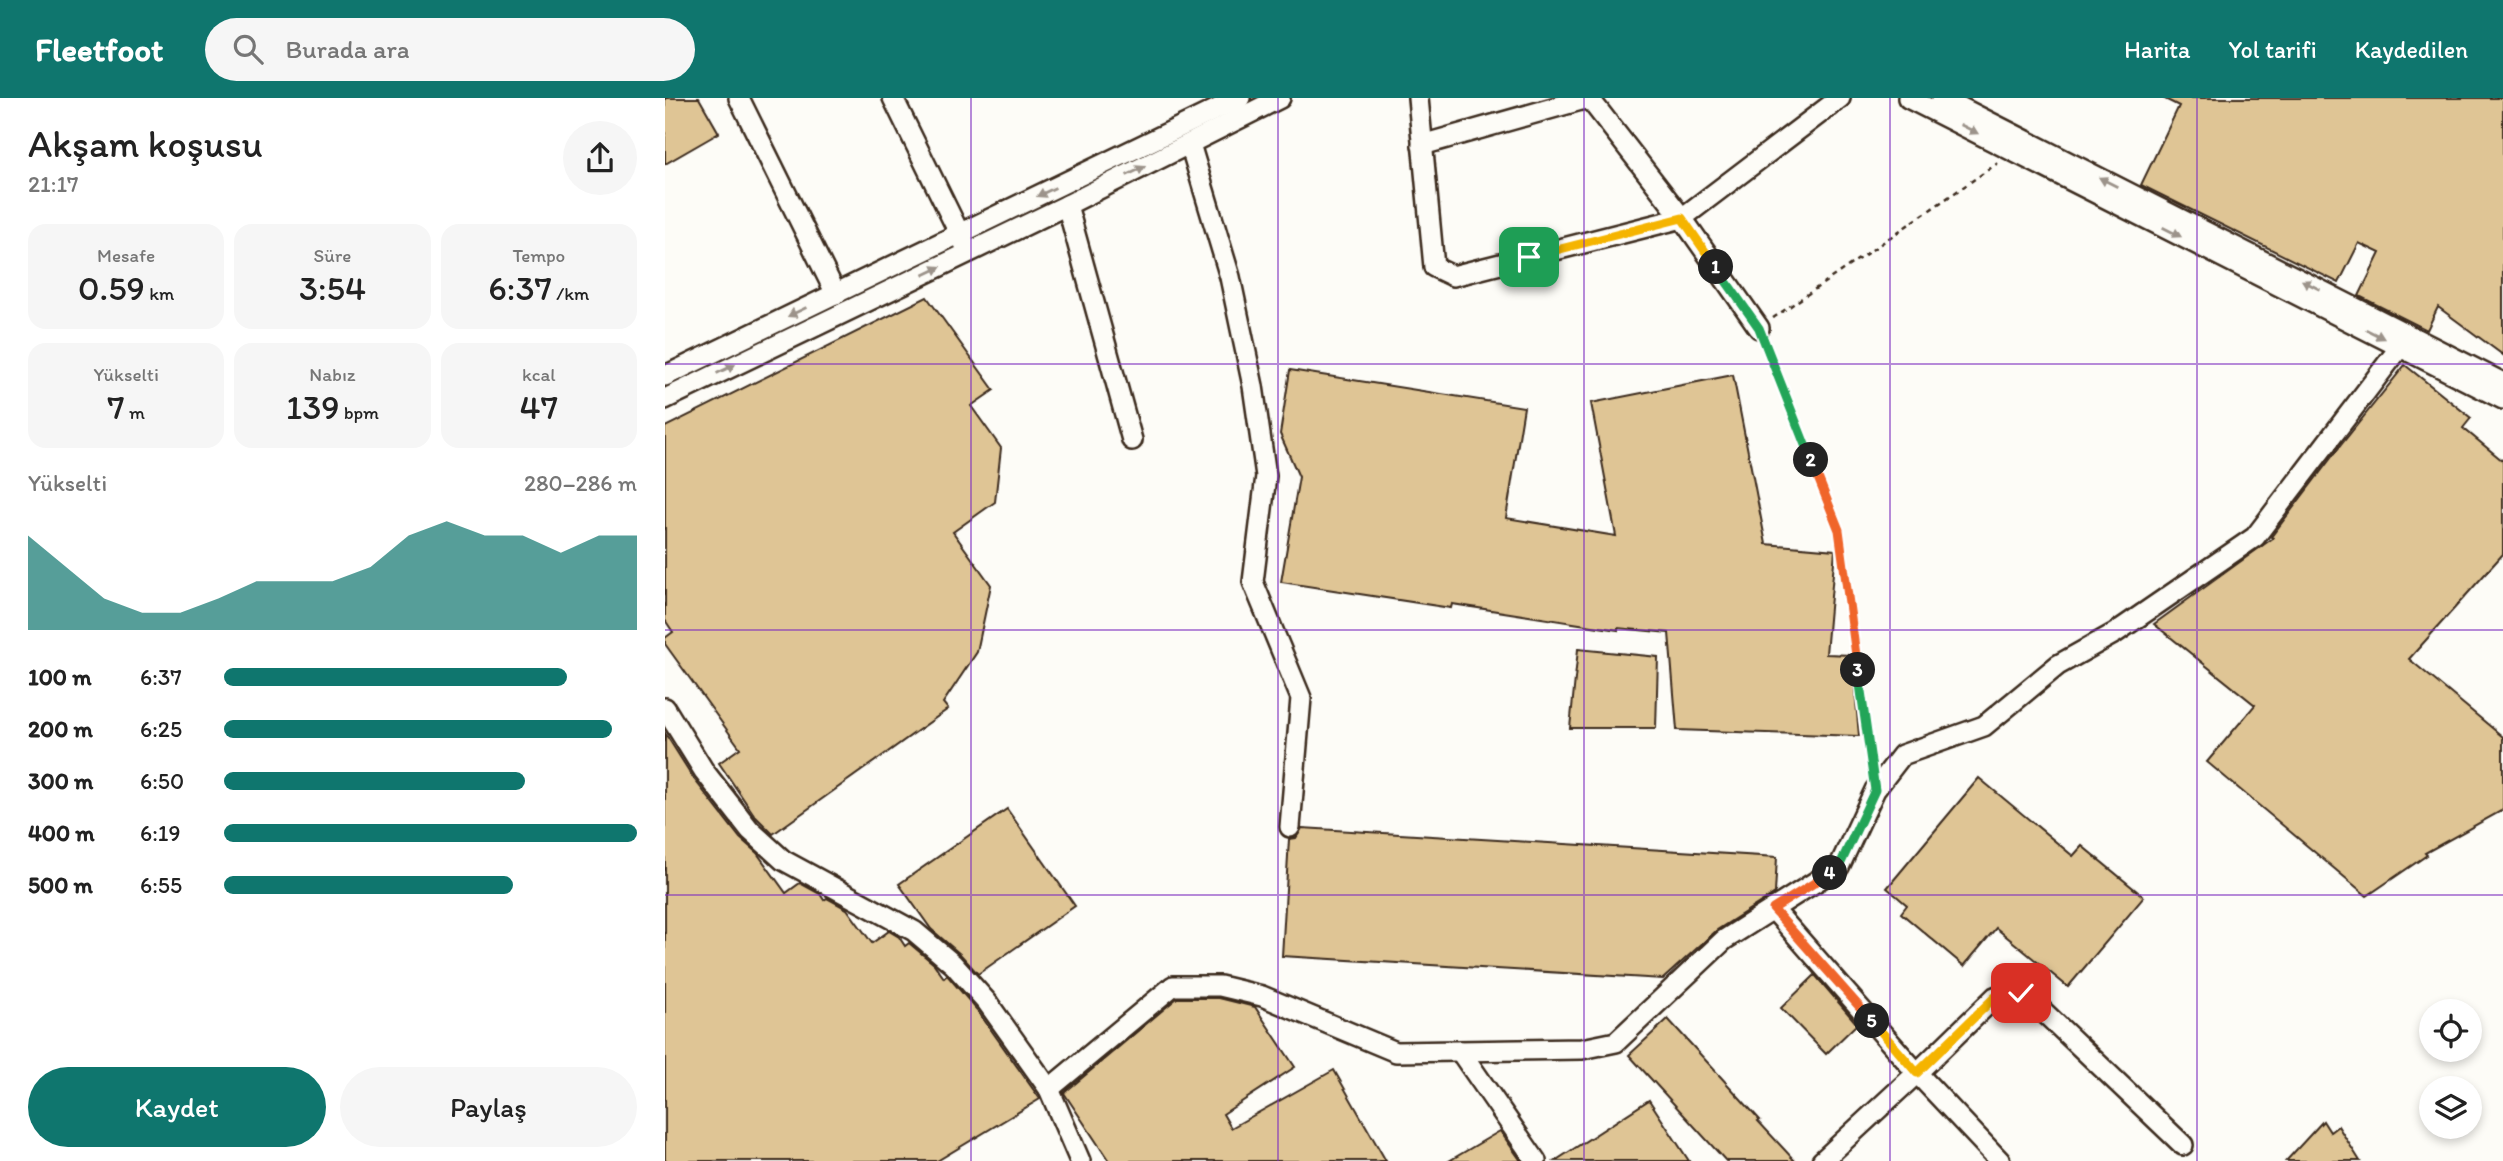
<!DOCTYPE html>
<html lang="tr">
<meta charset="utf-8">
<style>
body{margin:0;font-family:Itim,sans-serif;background:#f6f6f6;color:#222;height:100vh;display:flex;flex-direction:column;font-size:26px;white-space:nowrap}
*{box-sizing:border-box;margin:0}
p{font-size:23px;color:#767676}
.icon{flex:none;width:38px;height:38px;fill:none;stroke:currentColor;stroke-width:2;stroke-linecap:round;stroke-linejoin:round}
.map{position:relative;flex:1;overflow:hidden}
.drawer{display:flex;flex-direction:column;background:#fff;width:665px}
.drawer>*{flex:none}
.fabs{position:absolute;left:1754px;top:901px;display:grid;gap:14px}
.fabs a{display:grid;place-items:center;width:63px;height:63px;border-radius:50%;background:#fff;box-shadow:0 4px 10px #0003;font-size:35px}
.pin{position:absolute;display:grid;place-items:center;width:60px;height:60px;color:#fff;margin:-30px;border-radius:14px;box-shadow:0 4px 10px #0006}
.km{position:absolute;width:35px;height:35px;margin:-18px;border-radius:50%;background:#222;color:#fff;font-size:19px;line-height:35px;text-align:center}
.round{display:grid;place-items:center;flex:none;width:74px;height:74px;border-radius:37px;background:#f6f6f6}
.headline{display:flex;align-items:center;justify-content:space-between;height:119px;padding:0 28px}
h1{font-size:38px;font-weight:600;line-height:52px}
.stats{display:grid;grid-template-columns:repeat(3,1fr);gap:10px;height:119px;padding:7px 28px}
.stats div{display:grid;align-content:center;border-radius:18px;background:#f6f6f6;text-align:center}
.stats b{font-size:35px;font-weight:600}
.stats small{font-size:19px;font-weight:400}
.stats p{font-size:19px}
.chart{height:196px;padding:14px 28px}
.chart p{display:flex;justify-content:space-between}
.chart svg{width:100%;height:126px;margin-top:7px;fill:#0f766e;opacity:.7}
.action{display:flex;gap:14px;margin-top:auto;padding:14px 28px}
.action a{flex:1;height:80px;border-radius:42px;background:#0f766e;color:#fff;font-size:28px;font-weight:600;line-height:80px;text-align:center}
.action a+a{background:#f6f6f6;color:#222}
ul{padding:0 28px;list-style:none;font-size:23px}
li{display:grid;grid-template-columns:112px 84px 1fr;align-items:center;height:52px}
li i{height:18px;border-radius:9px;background:#0f766e}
header{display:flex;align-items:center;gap:42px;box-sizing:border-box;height:98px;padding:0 35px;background:#0f766e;color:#fff}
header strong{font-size:33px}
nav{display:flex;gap:38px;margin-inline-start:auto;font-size:24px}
.search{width:490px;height:63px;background:#f6f6f6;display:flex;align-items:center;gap:18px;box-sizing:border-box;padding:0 24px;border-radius:38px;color:#767676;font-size:26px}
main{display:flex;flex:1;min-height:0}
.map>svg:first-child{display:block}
.building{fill:#dfc595;stroke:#3b2a1e;stroke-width:2}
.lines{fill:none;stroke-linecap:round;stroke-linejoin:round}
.minor-casing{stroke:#3b2a1e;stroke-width:24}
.path{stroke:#3b2a1e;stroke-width:2.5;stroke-dasharray:5 5;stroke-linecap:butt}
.minor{stroke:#fdfcf7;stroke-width:19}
.oneway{fill:#9c938a}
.split-1-casing{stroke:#fff;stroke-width:14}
.split-2-casing{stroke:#fff;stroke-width:14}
.split-3-casing{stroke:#fff;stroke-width:14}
.split-4-casing{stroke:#fff;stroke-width:14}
.split-5-casing{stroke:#fff;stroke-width:14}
.split-6-casing{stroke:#fff;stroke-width:14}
.split-1{stroke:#f5b400;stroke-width:9}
.split-2{stroke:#22a559;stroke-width:9}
.split-3{stroke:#f0652b;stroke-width:9}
.split-4{stroke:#22a559;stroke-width:9}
.split-5{stroke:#f0652b;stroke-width:9}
.split-6{stroke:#f5b400;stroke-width:9}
.grid{fill:none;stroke:#7b2cbf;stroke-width:2;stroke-opacity:0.55}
</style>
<header>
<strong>Fleetfoot</strong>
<div class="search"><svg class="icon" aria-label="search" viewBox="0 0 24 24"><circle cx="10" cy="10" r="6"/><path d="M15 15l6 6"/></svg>Burada ara</div>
<nav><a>Harita</a><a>Yol tarifi</a><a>Kaydedilen</a></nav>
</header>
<main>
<section class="drawer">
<div class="headline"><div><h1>Akşam koşusu</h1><p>21:17</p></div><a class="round"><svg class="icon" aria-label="share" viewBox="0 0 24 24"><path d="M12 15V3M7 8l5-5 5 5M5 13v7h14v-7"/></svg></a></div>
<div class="stats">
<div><p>Mesafe</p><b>0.59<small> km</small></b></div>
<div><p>Süre</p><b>3:54</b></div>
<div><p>Tempo</p><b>6:37<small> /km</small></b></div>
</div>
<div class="stats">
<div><p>Yükselti</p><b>7<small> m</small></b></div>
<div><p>Nabız</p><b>139<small> bpm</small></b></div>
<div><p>kcal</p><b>47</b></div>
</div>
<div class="chart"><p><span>Yükselti</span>280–286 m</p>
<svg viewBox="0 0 160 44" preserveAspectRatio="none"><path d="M0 44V11L10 22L20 33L30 38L40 38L50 33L60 27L70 27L80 27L90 22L100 11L110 6L120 11L130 11L140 17L150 11L160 11V44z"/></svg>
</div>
<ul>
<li><b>100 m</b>6:37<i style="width:83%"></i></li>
<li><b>200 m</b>6:25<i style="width:94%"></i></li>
<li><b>300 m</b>6:50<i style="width:73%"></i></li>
<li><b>400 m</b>6:19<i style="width:100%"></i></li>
<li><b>500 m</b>6:55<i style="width:70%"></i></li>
</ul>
<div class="action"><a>Kaydet</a><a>Paylaş</a></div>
</section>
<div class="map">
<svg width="1838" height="1063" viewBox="0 0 1838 1063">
<rect width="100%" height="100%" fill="#fdfcf7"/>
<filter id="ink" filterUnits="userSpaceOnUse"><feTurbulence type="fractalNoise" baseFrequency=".0143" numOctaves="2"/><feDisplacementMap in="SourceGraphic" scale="14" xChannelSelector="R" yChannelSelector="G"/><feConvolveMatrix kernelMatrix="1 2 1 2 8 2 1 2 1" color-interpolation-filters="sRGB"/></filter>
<g filter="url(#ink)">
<g class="building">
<polygon points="0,0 34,0 54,35 0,66"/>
<polygon points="1498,0 1838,0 1838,257 1773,209 1762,232 1694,198 1715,155 1694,145 1674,185 1476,87 1514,8"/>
<polygon points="262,199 329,292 306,308 336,350 330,404 288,434 326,487 312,554 278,605 283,611 108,736 90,718 54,665 75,650 0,546 0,540 8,534 0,522 0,329"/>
<polygon points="1740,267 1806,320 1798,330 1838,363 1838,456 1744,561 1838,639 1838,712 1760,755 1762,757 1702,798 1542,664 1590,607 1489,526 1608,440 1606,439 1676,347"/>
<polygon points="625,272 859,309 841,420 951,438 926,305 1068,277 1101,446 1170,452 1161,556 1187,557 1194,638 1012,632 1004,535 953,530 953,532 787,506 786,510 616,484 634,379 615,336"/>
<polygon points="913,551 993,559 991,630 905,630"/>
<polygon points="0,635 29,681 75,740 92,755 121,795 135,785 155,796 159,802 162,800 182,811 207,845 224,833 234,839 240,848 244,845 269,866 279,880 282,877 312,912 375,1001 272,1063 0,1063"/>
<polygon points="1314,680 1408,758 1417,748 1479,799 1403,889 1331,830 1299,868 1236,815 1242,807 1222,790"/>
<polygon points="342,711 410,808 313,876 296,857 266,831 234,786"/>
<polygon points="637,730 1112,759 1110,795 1052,832 998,881 617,858 624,741 631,740"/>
<polygon points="1150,877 1192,926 1161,956 1116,910"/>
<polygon points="512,900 554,900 590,909 630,969 558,1016 566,1030 669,972 721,1063 444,1063 399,995"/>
<polygon points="1003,921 1095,1022 1093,1023 1130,1063 1061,1063 964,957"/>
<polygon points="984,1002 1024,1063 890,1063"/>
<polygon points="1658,1023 1665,1034 1673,1028 1695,1063 1621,1063"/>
<polygon points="835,1033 856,1063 784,1063"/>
</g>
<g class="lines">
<g class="minor-casing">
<g id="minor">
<polyline points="74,0 171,196"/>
<polyline points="228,0 300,147"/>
<polyline points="753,0 769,169 788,178 1017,120 1175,0"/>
<polyline points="924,0 1017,120 1094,230"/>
<polyline points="1243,0 1838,301"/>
<polyline points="1277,0 1838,285"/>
<polyline points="525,46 565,179 588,288 601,378 588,484 636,600 625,729"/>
<polyline points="757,47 923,0"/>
<polyline points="402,107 467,342"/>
<polyline points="0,278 575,0"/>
<polyline points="0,301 402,107 615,0"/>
<polyline points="0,610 39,673 85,732 118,762 249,833 288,866 322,904 384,991 508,888 555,888 597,898 731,954 917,951 951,944 1059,842 1174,769 1210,692 1237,657 1319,628 1393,567 1450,535 1590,439 1735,249"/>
<polyline points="1108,811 1252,975 1335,1063"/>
<polyline points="795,953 871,1063"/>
<polyline points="384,991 415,1063"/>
<polyline points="1157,1063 1252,975 1330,899 1345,893 1361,897 1518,1047"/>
</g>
</g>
<g class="path">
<polyline points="1108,220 1333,65"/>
<polyline points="1100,246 1174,432 1206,667"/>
</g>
<use href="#minor" class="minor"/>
</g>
<defs><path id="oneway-solid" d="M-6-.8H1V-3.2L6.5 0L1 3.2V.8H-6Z" transform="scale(1.75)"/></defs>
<g class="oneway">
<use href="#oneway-solid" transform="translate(1304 31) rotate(27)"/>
<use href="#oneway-solid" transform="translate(471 73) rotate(-26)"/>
<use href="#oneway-solid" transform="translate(1443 84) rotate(-153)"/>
<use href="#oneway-solid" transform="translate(381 94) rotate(154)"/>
<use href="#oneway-solid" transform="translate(1507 134) rotate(27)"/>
<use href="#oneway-solid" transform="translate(267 173) rotate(-26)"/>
<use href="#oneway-solid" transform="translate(1646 187) rotate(-153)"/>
<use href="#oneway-solid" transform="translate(132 214) rotate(154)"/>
<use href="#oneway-solid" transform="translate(1710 236) rotate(27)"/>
<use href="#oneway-solid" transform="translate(61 271) rotate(-26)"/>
</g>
</g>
<g class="lines" filter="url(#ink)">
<g class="split-1-casing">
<polyline id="split-1" points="864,159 1017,120 1051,169"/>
</g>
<g class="split-2-casing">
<polyline id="split-2" points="1051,169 1094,230 1146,362"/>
</g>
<g class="split-3-casing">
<polyline id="split-3" points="1146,362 1174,432 1193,572"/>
</g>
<g class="split-4-casing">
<polyline id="split-4" points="1165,775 1174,769 1210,692 1193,572"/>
</g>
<g class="split-5-casing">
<polyline id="split-5" points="1165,775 1108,811 1207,923"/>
</g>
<g class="split-6-casing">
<polyline id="split-6" points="1207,923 1252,975 1330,899 1345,893 1356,895"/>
</g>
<use href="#split-1" class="split-1"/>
<use href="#split-2" class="split-2"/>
<use href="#split-3" class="split-3"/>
<use href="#split-4" class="split-4"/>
<use href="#split-5" class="split-5"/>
<use href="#split-6" class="split-6"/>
</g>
<path class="grid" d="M306,0V1063M613,0V1063M919,0V1063M1225,0V1063M1532,0V1063M0,266H1838M0,532H1838M0,797H1838"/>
</svg>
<div class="fabs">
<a><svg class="icon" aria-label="locate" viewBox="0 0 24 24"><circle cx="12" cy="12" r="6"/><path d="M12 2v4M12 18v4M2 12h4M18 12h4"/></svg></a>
<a><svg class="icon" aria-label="layers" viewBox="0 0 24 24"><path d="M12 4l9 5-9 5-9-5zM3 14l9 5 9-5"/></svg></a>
</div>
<div class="pin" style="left:864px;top:159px;background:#1e9e55"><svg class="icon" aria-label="arrive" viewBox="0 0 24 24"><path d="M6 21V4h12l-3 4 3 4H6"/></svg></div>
<div class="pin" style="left:1356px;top:895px;background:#d93025"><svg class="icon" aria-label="check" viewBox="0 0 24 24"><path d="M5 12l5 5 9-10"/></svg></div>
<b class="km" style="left:1051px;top:169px">1</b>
<b class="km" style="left:1146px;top:362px">2</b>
<b class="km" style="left:1193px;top:572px">3</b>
<b class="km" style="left:1165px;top:775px">4</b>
<b class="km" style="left:1207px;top:923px">5</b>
</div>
</main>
